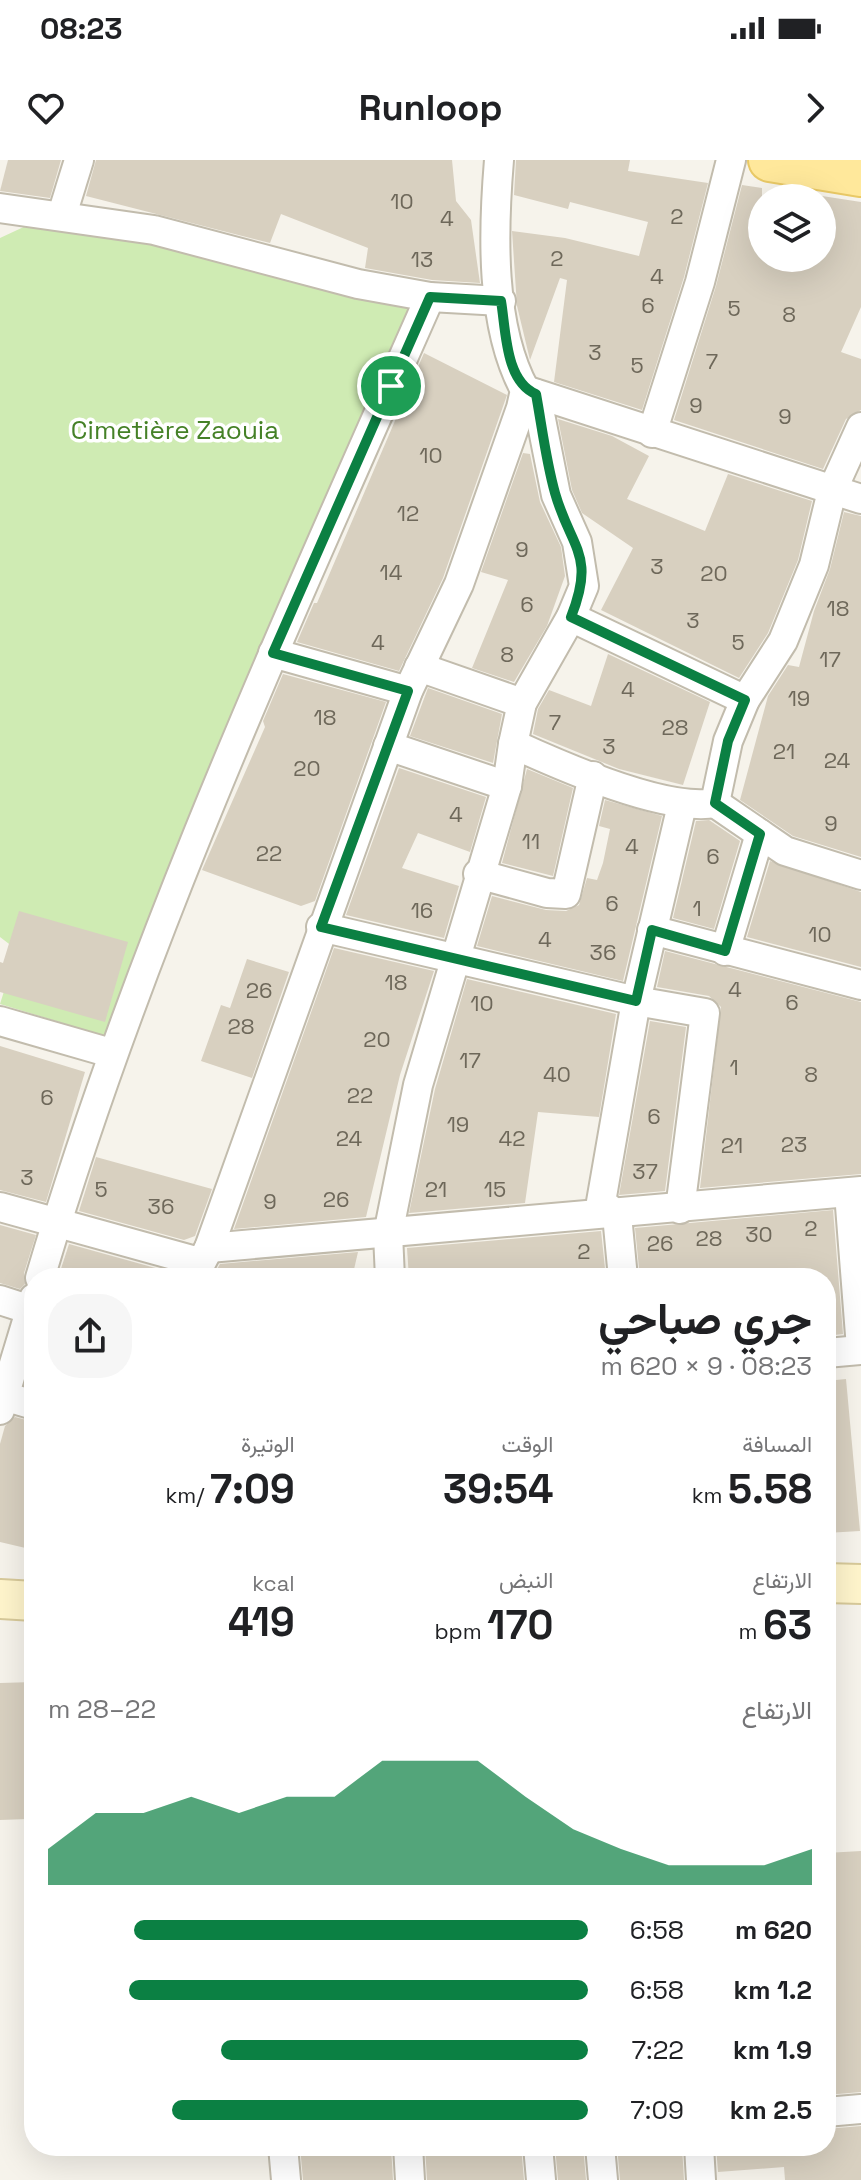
<!DOCTYPE html>
<html lang="ar">
<meta charset="utf-8">
<style>
body{margin:0;font-family:"Space Grotesk",Vazirmatn,sans-serif;background:#f6f6f6;color:#202124;direction:rtl;height:100vh;display:flex;flex-direction:column;font-size:30px;white-space:nowrap}
*{box-sizing:border-box;margin:0}
p{font-size:26px;color:#757577}
.icon{flex:none;width:44px;height:44px;fill:none;stroke:currentColor;stroke-width:2;stroke-linecap:round;stroke-linejoin:round}
.map{position:relative;flex:1;overflow:hidden;direction:ltr}
.drawer{position:absolute;left:24px;top:1108px;width:812px;height:888px;display:flex;flex-direction:column;background:#fff;border-radius:32px;box-shadow:0 8px 32px #0002;direction:rtl}
.drawer>*{flex:none}
.buttons{position:absolute;left:748px;top:24px;display:grid;gap:16px}
.buttons a{display:grid;place-items:center;width:88px;height:88px;border-radius:50%;background:#fff;box-shadow:0 8px 32px #0002;font-size:40px}
.pin{position:absolute;display:grid;place-items:center;width:68px;height:68px;color:#fff;margin:-34px;border:4px solid #fff;border-radius:50%;box-shadow:0 2px 8px #0007}
.round{display:grid;place-items:center;flex:none;width:84px;height:84px;border-radius:32px;background:#f6f6f6}
.head{display:flex;align-items:center;justify-content:space-between;height:136px;padding:0 24px}
h1{font-size:44px;font-weight:700;line-height:60px}
.metrics{display:grid;grid-template-columns:repeat(3,1fr);gap:12px;height:136px;padding:8px 24px}
.metrics div{display:grid;align-content:center}
.metrics b{font-size:40px;font-weight:700}
.metrics small{font-size:22px;font-weight:400}
.metrics p{font-size:22px}
.chart{height:224px;padding:16px 24px}
.chart p{display:flex;justify-content:space-between}
.chart svg{width:100%;height:144px;margin-top:8px;fill:#0b8043;opacity:.7}
ul{padding:0 24px;list-style:none;font-size:26px}
li{display:grid;grid-template-columns:128px 96px 1fr;align-items:center;height:60px}
li i{height:20px;border-radius:10px;background:#0b8043}
.status{display:flex;justify-content:space-between;align-items:center;height:56px;padding:0 40px;background:#fff;direction:ltr}
.status svg{height:22px;fill:currentColor}
header{display:flex;justify-content:space-between;align-items:center;height:104px;padding:0 24px;background:#fff;font-size:36px;font-weight:700}
.map>svg:first-child{display:block}
.green{fill:#cfebb3}
.building{fill:#d8d0c0}
.lines{fill:none;stroke-linecap:round;stroke-linejoin:round}
.street-casing{stroke:#c2bcad;stroke-width:32}
.secondary-casing{stroke:#d8ca9a;stroke-width:42}
.primary-casing{stroke:#e9c966;stroke-width:46}
.street{stroke:#fff;stroke-width:28}
.secondary{stroke:#fff5cc;stroke-width:38}
.primary{stroke:#ffe89b;stroke-width:42}
.route-casing{stroke:#fff;stroke-width:16}
.route{stroke:#0b8043;stroke-width:10}
.labels{text-anchor:middle;stroke-width:7;stroke-linejoin:round;paint-order:stroke}
.number-label{font-size:22px;fill:#6e685a}
.park-label{font-size:26px;fill:#458127;stroke:#fff}
</style>
<div class="status"><b>08:23</b><svg viewBox="0 0 49 12"><path d="M0 12V9h3v3zM5 12V6h3v6zM10 12V3h3v9zM15 12V0h3v12zM26 1h20v11H26zM47 4h2v5h-2z"/></svg></div>
<header><svg class="icon" aria-label="forward" viewBox="0 0 24 24"><path d="M9 5l7 7-7 7"/></svg>Runloop<svg class="icon" aria-label="heart" viewBox="0 0 24 24"><path d="M12 20l-8-8c-3-5 5-10 8-4 3-6 11-1 8 4z"/></svg></header>
<div class="map">
<svg width="861" height="2020" viewBox="0 0 861 2020">
<rect width="100%" height="100%" fill="#f6f3eb"/>
<polygon class="green" points="43,58 418,146 105,876 0,844 17,790 0,777 0,78"/>
<g class="building">
<polygon points="8,0 61,0 50,38 0,31"/>
<polygon points="96,0 452,0 456,41 471,60 480,123 432,120 365,108 368,88 281,54 270,83 86,36"/>
<polygon points="516,0 630,0 628,11 708,23 684,117 642,250 554,222 567,120 560,118 530,200 517,146 512,71 565,78 639,96 648,62 570,42 568,49 514,35"/>
<polygon points="742,25 762,28 762,98 822,98 822,36 861,42 861,147 841,192 861,199 861,250 846,259 823,309 674,260 716,126"/>
<polygon points="424,193 507,235 443,418 399,511 297,482 314,443 317,443"/>
<polygon points="558,259 612,276 649,296 627,339 705,371 728,314 812,341 798,400 768,473 739,518 601,450 633,388 582,353 572,330"/>
<polygon points="523,293 530,294 540,342 561,387 565,416 547,466 514,522 472,508 508,420 481,412"/>
<polygon points="844,352 861,356 861,697 793,676 740,640 768,536 788,505 799,507 814,451 830,409"/>
<polygon points="608,494 710,542 683,625 619,609 533,574 538,549 549,530 591,546"/>
<polygon points="283,514 386,542 315,741 301,746 202,710 265,567 263,561"/>
<polygon points="428,528 502,554 493,603 410,576"/>
<polygon points="399,608 486,637 470,692 418,673 402,708 459,726 444,778 346,755"/>
<polygon points="527,609 573,628 553,716 502,703"/>
<polygon points="605,640 662,656 623,821 477,786 492,736 546,750 566,751 579,745 587,718 597,720 603,703 610,669 599,666"/>
<polygon points="709,660 740,681 714,769 673,758 696,661"/>
<polygon points="770,701 861,732 861,807 747,777"/>
<polygon points="19,751 128,782 105,862 0,832 0,802 3,803"/>
<polygon points="334,788 434,811 400,915 366,1057 234,1069"/>
<polygon points="665,791 861,842 861,1014 700,1028 721,847 709,836 657,827"/>
<polygon points="247,799 289,812 252,918 201,901 221,845 230,848"/>
<polygon points="467,819 616,854 599,957 538,952 525,1043 409,1053 435,929"/>
<polygon points="650,861 686,867 665,1031 619,1035"/>
<polygon points="0,886 85,912 46,1042 0,1030"/>
<polygon points="96,997 212,1029 195,1076 184,1080 79,1051"/>
<polygon points="833,1050 843,1174 826,1176 826,1118 640,1118 635,1068"/>
<polygon points="0,1065 36,1075 24,1113 25,1124 20,1129 0,1123"/>
<polygon points="601,1071 606,1118 409,1118 407,1088"/>
<polygon points="69,1084 177,1114 176,1118 58,1118"/>
<polygon points="358,1092 352,1118 212,1118 220,1104"/>
<polygon points="846,1219 860,1371 826,1373 826,1221"/>
<polygon points="15,1257 34,1262 34,1390 0,1382 0,1284 5,1266"/>
<polygon points="34,1522 34,1623 26,1623 28,1659 0,1660 0,1523"/>
<polygon points="861,1691 861,1932 826,1935 826,1693"/>
<polygon points="861,1966 861,2020 785,2020 784,2007 718,2012 716,1986 826,1986 826,1969"/>
<polygon points="300,1986 391,1986 393,2020 303,2020"/>
<polygon points="425,1986 521,1986 524,2020 427,2020"/>
<polygon points="555,1986 583,1986 586,2020 558,2020"/>
<polygon points="617,1986 682,1986 684,2020 620,2020"/>
</g>
<g class="lines">
<g class="street-casing">
<g id="street">
<polyline points="0,48 154,70 358,124 430,137 501,141"/>
<polyline points="62,55 79,0"/>
<polyline points="525,230 861,339"/>
<polyline points="652,273 700,122 731,0"/>
<polyline points="571,457 745,540"/>
<polyline points="273,493 408,531"/>
<polyline points="419,507 522,543"/>
<polyline points="513,584 522,543 571,457 584,426 577,382 556,335 536,234"/>
<polyline points="388,586 507,626"/>
<polyline points="715,643 785,691 861,715"/>
<polyline points="478,714 547,733 566,734 593,616"/>
<polyline points="321,767 636,841 705,853 680,1049"/>
<polyline points="652,770 861,825"/>
<polyline points="725,791 760,674"/>
<polyline points="0,861 111,893"/>
<polyline points="849,1033 861,1188"/>
<polyline points="0,1047 199,1102"/>
<polyline points="209,1088 861,1031"/>
<path d="M40,1118C140,780 288,459 430,137"/>
<path d="M193,1118L209,1088L408,531L459,424L521,248L525,230C490,166 493,71 499,0"/>
<path d="M390,1118L388,1074L418,925L507,626L513,584C561,606 665,652 715,643L728,581L745,540L783,481L814,405L832,331L861,267"/>
<polyline points="623,1118 617,1055 601,1042 636,841 682,645"/>
<polyline points="0,1140 34,1151"/>
<polyline points="826,1193 861,1190"/>
<polyline points="0,1235 34,1245"/>
<polyline points="0,1250 34,1138"/>
<polyline points="826,1952 861,1949"/>
<polyline points="283,1986 286,2020"/>
<polyline points="408,1986 410,2020"/>
<polyline points="538,1986 541,2020"/>
<polyline points="600,1986 603,2020"/>
<polyline points="699,1986 701,2020"/>
</g>
</g>
<g class="secondary-casing">
<g id="secondary">
<polyline points="826,1423 861,1424"/>
<polyline points="0,1439 34,1441"/>
</g>
</g>
<g class="primary-casing">
<polyline id="primary" points="770,0 861,15"/>
</g>
<use href="#street" class="street"/>
<use href="#secondary" class="secondary"/>
<use href="#primary" class="primary"/>
</g>
<g class="lines">
<g class="route-casing">
<path id="route" d="M430,137L501,141C506,170 505,221 536,234C542,267 546,301 555,333C571,389 596,394 571,457L745,540L728,581L715,643L760,674L725,791L652,770L636,841L321,767L408,531L273,493Z"/>
</g>
<use href="#route" class="route"/>
</g>
<g class="labels">
<g class="number-label">
<text x="402" y="49">10</text>
<text x="677" y="64">2</text>
<text x="447" y="66">4</text>
<text x="557" y="106">2</text>
<text x="422" y="107">13</text>
<text x="657" y="124">4</text>
<text x="648" y="153">6</text>
<text x="734" y="156">5</text>
<text x="789" y="162">8</text>
<text x="595" y="200">3</text>
<text x="712" y="209">7</text>
<text x="637" y="213">5</text>
<text x="696" y="253">9</text>
<text x="785" y="264">9</text>
<text x="431" y="303">10</text>
<text x="408" y="361">12</text>
<text x="522" y="397">9</text>
<text x="657" y="414">3</text>
<text x="391" y="420">14</text>
<text x="714" y="421">20</text>
<text x="527" y="452">6</text>
<text x="838" y="456">18</text>
<text x="693" y="468">3</text>
<text x="378" y="490">4</text>
<text x="738" y="490">5</text>
<text x="507" y="502">8</text>
<text x="830" y="507">17</text>
<text x="628" y="537">4</text>
<text x="799" y="546">19</text>
<text x="325" y="565">18</text>
<text x="555" y="570">7</text>
<text x="675" y="575">28</text>
<text x="609" y="594">3</text>
<text x="784" y="599">21</text>
<text x="837" y="608">24</text>
<text x="307" y="616">20</text>
<text x="456" y="662">4</text>
<text x="831" y="671">9</text>
<text x="531" y="689">11</text>
<text x="632" y="694">4</text>
<text x="269" y="701">22</text>
<text x="713" y="704">6</text>
<text x="612" y="751">6</text>
<text x="697" y="756">1</text>
<text x="422" y="758">16</text>
<text x="820" y="782">10</text>
<text x="545" y="787">4</text>
<text x="603" y="800">36</text>
<text x="396" y="830">18</text>
<text x="735" y="837">4</text>
<text x="259" y="838">26</text>
<text x="792" y="850">6</text>
<text x="482" y="851">10</text>
<text x="241" y="874">28</text>
<text x="377" y="887">20</text>
<text x="470" y="908">17</text>
<text x="734" y="915">1</text>
<text x="557" y="922">40</text>
<text x="811" y="922">8</text>
<text x="360" y="943">22</text>
<text x="47" y="945">6</text>
<text x="654" y="964">6</text>
<text x="458" y="972">19</text>
<text x="349" y="986">24</text>
<text x="512" y="986">42</text>
<text x="794" y="992">23</text>
<text x="732" y="993">21</text>
<text x="645" y="1019">37</text>
<text x="27" y="1025">3</text>
<text x="101" y="1037">5</text>
<text x="436" y="1037">21</text>
<text x="495" y="1037">15</text>
<text x="336" y="1047">26</text>
<text x="270" y="1049">9</text>
<text x="161" y="1054">36</text>
<text x="811" y="1076">2</text>
<text x="759" y="1082">30</text>
<text x="709" y="1086">28</text>
<text x="660" y="1091">26</text>
<text x="584" y="1099">2</text>
</g>
<g class="park-label">
<text x="175" y="279">Cimetière Zaouia</text>
</g>
</g>
</svg>
<div class="buttons">
<a><svg class="icon" aria-label="layers" viewBox="0 0 24 24"><path d="M12 4l9 5-9 5-9-5zM3 14l9 5 9-5"/></svg></a>
</div>
<div class="pin" style="left:391px;top:226px;background:#1e9e55"><svg class="icon" aria-label="arrive" viewBox="0 0 24 24"><path d="M6 21V4h12l-3 4 3 4H6"/></svg></div>
<section class="drawer">
<div class="head"><div><h1>جري صباحي</h1><p>08:23 · 9 × 620 m</p></div><a class="round"><svg class="icon" aria-label="share" viewBox="0 0 24 24"><path d="M12 15V3M7 8l5-5 5 5M5 13v7h14v-7"/></svg></a></div>
<div class="metrics">
<div><p>المسافة</p><b>5.58<small> km</small></b></div>
<div><p>الوقت</p><b>39:54</b></div>
<div><p>الوتيرة</p><b>7:09<small> /km</small></b></div>
</div>
<div class="metrics">
<div><p>الارتفاع</p><b>63<small> m</small></b></div>
<div><p>النبض</p><b>170<small> bpm</small></b></div>
<div><p>kcal</p><b>419</b></div>
</div>
<div class="chart"><p><span>الارتفاع</span>22–28 m</p>
<svg viewBox="0 0 160 44" preserveAspectRatio="none"><path d="M0 44V33L10 22L20 22L30 17L40 22L50 17L60 17L70 6L80 6L90 6L100 17L110 27L120 33L130 38L140 38L150 38L160 33V44z"/></svg>
</div>
<ul>
<li><b>620 m</b>6:58<i style="width:84%"></i></li>
<li><b>1.2 km</b>6:58<i style="width:85%"></i></li>
<li><b>1.9 km</b>7:22<i style="width:68%"></i></li>
<li><b>2.5 km</b>7:09<i style="width:77%"></i></li>
</ul>
</section>
</div>
